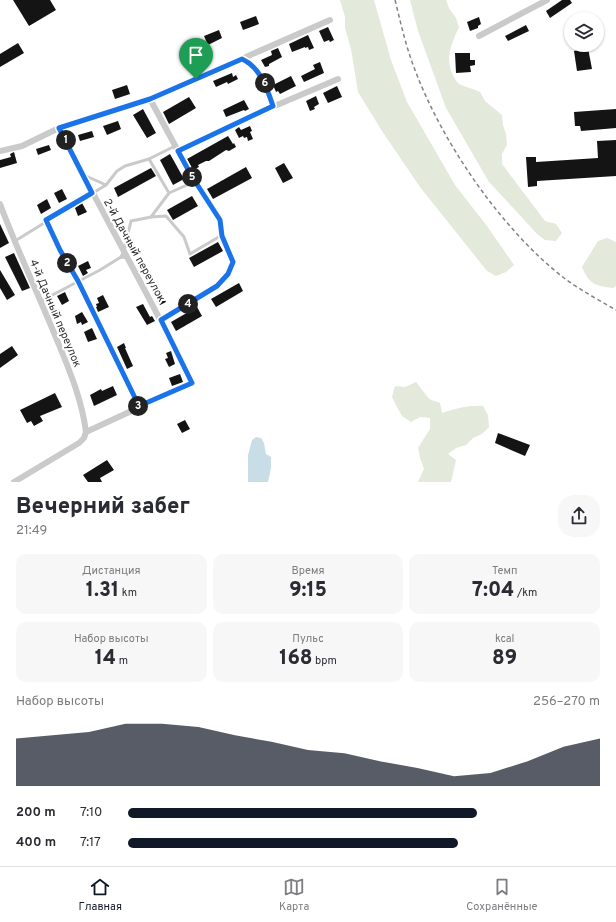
<!DOCTYPE html>
<html lang="ru">
<meta charset="utf-8">
<style>
body{margin:0;font-family:Overpass,sans-serif;background:#f7f7f7;color:#2b2b33;height:100vh;display:flex;flex-direction:column;font-size:15px;white-space:nowrap}
*{box-sizing:border-box;margin:0}
p{font-size:13px;color:#7c7c81}
.icon{flex:none;width:22px;height:22px;fill:none;stroke:currentColor;stroke-width:2;stroke-linecap:round;stroke-linejoin:round}
.map{position:relative;height:482px;overflow:hidden}
.panel{display:flex;flex-direction:column;background:#fff;flex:1}
.panel>*{flex:none}
.tools{position:absolute;left:564px;top:12px;display:grid;gap:8px}
.tools a{display:grid;place-items:center;width:40px;height:40px;border-radius:50%;background:#fff;box-shadow:0 1px 3px #0004;font-size:20px}
.pin{position:absolute;display:grid;place-items:center;width:34px;height:34px;color:#fff;margin:-41px -17px;border-radius:50% 50% 50% 0;rotate:-45deg;box-shadow:0 0 4px #0007}
.pin .icon{rotate:45deg}
.km{position:absolute;width:20px;height:20px;margin:-10px;border-radius:50%;background:#222;color:#fff;font-size:11px;line-height:20px;text-align:center}
.round{display:grid;place-items:center;flex:none;width:42px;height:42px;border-radius:16px;background:#f7f7f7}
.overview{display:flex;align-items:center;justify-content:space-between;height:68px;padding:0 16px}
h1{font-size:22px;font-weight:800;line-height:30px}
.stats{display:grid;grid-template-columns:repeat(3,1fr);gap:6px;height:68px;padding:4px 16px}
.stats div{display:grid;align-content:center;border-radius:10px;background:#f7f7f7;text-align:center}
.stats b{font-size:20px;font-weight:800}
.stats small{font-size:11px;font-weight:400}
.stats p{font-size:11px}
.chart{height:112px;padding:8px 16px}
.chart p{display:flex;justify-content:space-between}
.chart svg{width:100%;height:72px;margin-top:4px;fill:#111827;opacity:.7}
ul{padding:0 16px;list-style:none;font-size:13px}
li{display:grid;grid-template-columns:64px 48px 1fr;align-items:center;height:30px}
li i{height:10px;border-radius:5px;background:#111827}
.tab-bar{display:flex;justify-content:space-around;align-items:center;height:56px;border-top:1px solid #e1e1e2;background:#fff;font-size:11px;color:#7c7c81}
.tab-bar a{display:grid;justify-items:center;gap:2px}
.tab-bar .selected{color:#111827}
.map>svg:first-child{display:block}
.green{fill:#e3e9db}
.water{fill:#c9dde7}
.building{fill:#141414}
.lines{fill:none;stroke-linecap:round;stroke-linejoin:round}
.lane{stroke:#cacaca;stroke-width:3}
.street{stroke:#cacaca;stroke-width:6}
.rail{stroke:#828282;stroke-width:1.5;stroke-dasharray:4 3;stroke-linecap:butt}
.route-casing{stroke:#fff;stroke-width:8}
.route{stroke:#1a73e8;stroke-width:5}
.labels{text-anchor:middle;stroke-width:4;stroke-linejoin:round;paint-order:stroke}
.street-label{font-size:11px;fill:#2d2d2d;stroke:#fff}
</style>
<div class="map">
<svg width="616" height="482" viewBox="0 0 616 482">
<rect width="100%" height="100%" fill="#fff"/>
<g class="green">
<polygon points="340,0 374,0 391,60 407,102 455,185 487,226 514,265 506,272 496,276 487,271 420,187 382,131 358,92 351,49 345,28 345,17"/>
<path d="M410,0H446L449,8L456,18L459,27C452,43 445,57 452,73C453,76 456,81 459,84C464,87 475,89 480,92L485,101L502,115L503,125L506,134L507,145L502,154V164L545,221L556,224L562,233L556,241L545,240L537,234L516,211L489,182L446,108L418,31Z"/>
<path d="M607,238L616,242V286L613,288C595,286 589,284 582,267L598,241Z"/>
<path d="M416,382L429,399L440,403L442,413C456,409 467,405 483,406L488,415L489,427L482,434L473,438L466,445L456,448L448,454L456,460L451,482H418L424,469L420,458L418,448L430,429V418L420,417L411,422L402,416L397,407L392,397L395,386L405,387Z"/>
</g>
<polygon class="water" points="256,437 261,438 264,443 266,454 271,457 271,468 268,482 248,482 248,455 252,440"/>
<g class="building">
<polygon points="13,0 50,0 56,10 29,26"/>
<polygon points="562,0 570,0 572,3 550,18 546,11"/>
<polygon points="256,16 259,24 243,30 240,22"/>
<polygon points="479,17 481,24 478,26 478,28 470,31 467,22"/>
<polygon points="526,25 529,31 508,41 505,36"/>
<polygon points="328,27 334,40 330,42 329,40 324,42 319,31"/>
<polygon points="219,30 222,38 208,45 204,36"/>
<polygon points="308,35 314,48 309,50 308,47 305,48 305,47 292,52 289,44"/>
<polygon points="18,43 24,53 0,67 0,54"/>
<polygon points="278,48 282,57 269,64 269,66 265,67 261,60 272,55 271,51"/>
<polygon points="588,48 592,69 577,71 574,51"/>
<polygon points="455,53 470,53 470,60 475,60 475,65 470,66 471,72 456,73"/>
<polygon points="320,62 324,73 304,82 301,76 315,69 313,65"/>
<polygon points="232,73 233,77 236,75 238,79 228,84 227,82 216,87 213,81"/>
<polygon points="291,76 296,86 280,94 278,91 276,92 273,85"/>
<polygon points="127,85 130,94 115,99 112,90"/>
<polygon points="337,86 342,97 328,103 323,93"/>
<polygon points="316,96 319,104 314,107 315,109 310,111 306,101"/>
<polygon points="189,97 196,108 169,124 163,112"/>
<polygon points="244,100 249,109 245,111 244,110 226,117 223,110"/>
<polygon points="143,109 156,133 147,138 133,115"/>
<polygon points="616,109 616,128 581,131 580,126 575,126 574,112"/>
<polygon points="118,121 121,129 107,135 103,126"/>
<polygon points="250,126 252,131 250,132 253,139 248,141 247,137 244,138 243,136 239,138 235,130 239,127 241,130"/>
<polygon points="92,131 94,137 80,141 78,135"/>
<polygon points="228,136 233,144 234,143 236,147 229,151 226,150 209,161 206,161 198,165 199,167 193,170 187,159"/>
<polygon points="616,140 616,176 537,181 537,186 528,187 526,157 536,157 536,162 598,158 597,141"/>
<polygon points="49,145 51,150 38,155 36,149"/>
<polygon points="14,152 17,163 0,168 0,160 11,157 10,154"/>
<polygon points="170,154 184,179 173,185 160,160"/>
<polygon points="284,163 293,178 283,183 275,168"/>
<polygon points="246,167 252,178 213,199 207,189"/>
<polygon points="151,168 156,176 118,197 114,188"/>
<polygon points="62,189 67,199 59,203 54,193"/>
<polygon points="192,196 198,206 173,220 167,210"/>
<polygon points="47,199 51,208 41,214 37,205"/>
<polygon points="82,203 87,212 78,216 75,208"/>
<polygon points="0,224 9,243 0,248"/>
<polygon points="218,242 223,251 194,267 189,258"/>
<polygon points="14,253 30,288 22,291 5,257"/>
<polygon points="88,261 91,268 86,270 88,273 83,276 78,266"/>
<polygon points="148,269 154,280 148,284 142,272"/>
<polygon points="0,270 15,295 7,300 0,288"/>
<polygon points="239,283 243,291 216,307 211,299"/>
<polygon points="160,290 166,302 160,305 154,294"/>
<polygon points="65,292 69,301 62,305 57,296"/>
<polygon points="103,295 109,307 98,312 96,307 97,307 96,304 99,303 97,298"/>
<polygon points="143,304 150,317 152,316 155,321 147,325 136,307"/>
<polygon points="197,307 202,316 176,331 171,322"/>
<polygon points="82,312 88,322 82,325 81,322 77,324 75,316"/>
<polygon points="92,328 97,339 88,342 84,332"/>
<polygon points="124,343 126,348 125,348 133,366 127,369 117,347"/>
<polygon points="12,346 18,355 0,368 0,354"/>
<polygon points="171,351 175,364 169,367 165,359 168,358 166,353"/>
<polygon points="180,374 183,382 172,386 169,378"/>
<polygon points="113,386 117,395 94,406 90,395 101,389 102,391"/>
<polygon points="55,393 62,407 40,416 43,421 34,426 31,421 27,423 20,410"/>
<polygon points="185,420 190,429 182,433 177,424"/>
<polygon points="498,433 530,445 525,456 495,443"/>
<polygon points="107,460 114,470 100,478 102,482 88,482 83,475"/>
</g>
<g class="lines">
<g class="lane">
<path d="M243,59C261,67 267,89 273,106"/>
<polyline points="149,159 169,193"/>
<polyline points="86,176 106,185"/>
<polyline points="151,217 169,193 187,185 191,175"/>
<polyline points="15,241 106,185 117,171 125,166 149,159 175,146"/>
<polyline points="121,257 124,251 131,221 151,217 166,216 184,237 190,254 222,235"/>
<polyline points="41,301 100,270 121,257 128,258"/>
</g>
<g class="street">
<polyline points="479,36 547,0"/>
<polyline points="150,99 191,175 220,220 222,235 233,262 228,274 217,286 161,320"/>
<polyline points="0,151 22,146 59,128 150,99 330,20"/>
<polyline points="178,151 270,108 338,79"/>
<path d="M0,204C18,252 40,298 59,345C71,374 82,401 86,432"/>
<polyline points="46,220 60,250 78,281 139,406"/>
<path d="M14,482L79,443L84,438L86,432L192,383C150,296 102,213 59,128"/>
</g>
<path class="rail" d="M395,0C401,24 406,47 415,70C443,144 502,230 564,278C580,290 599,300 616,310"/>
</g>
<g class="lines">
<g class="route-casing">
<path id="route" d="M242,59C260,67 267,88 273,106L178,151L191,175L220,220L222,236L233,262L228,274L217,286L161,320L192,383L139,406L78,281L60,250L46,220L92,193L59,128L150,99Z"/>
</g>
<use href="#route" class="route"/>
</g>
<g class="labels">
<g class="street-label">
<text transform="translate(135 250) rotate(61)" y="4">2-й Дачный переулок</text>
<text transform="translate(56 313) rotate(67)" y="4">4-й Дачный переулок</text>
</g>
</g>
</svg>
<div class="tools">
<a><svg class="icon" aria-label="layers" viewBox="0 0 24 24"><path d="M12 4l9 5-9 5-9-5zM3 14l9 5 9-5"/></svg></a>
</div>
<div class="pin" style="left:196px;top:79px;background:#1e9e55"><svg class="icon" aria-label="arrive" viewBox="0 0 24 24"><path d="M6 21V4h12l-3 4 3 4H6"/></svg></div>
<b class="km" style="left:66px;top:140px">1</b>
<b class="km" style="left:67px;top:263px">2</b>
<b class="km" style="left:138px;top:406px">3</b>
<b class="km" style="left:188px;top:304px">4</b>
<b class="km" style="left:192px;top:177px">5</b>
<b class="km" style="left:265px;top:83px">6</b>
</div>
<section class="panel">
<div class="overview"><div><h1>Вечерний забег</h1><p>21:49</p></div><a class="round"><svg class="icon" aria-label="share" viewBox="0 0 24 24"><path d="M12 15V3M7 8l5-5 5 5M5 13v7h14v-7"/></svg></a></div>
<div class="stats">
<div><p>Дистанция</p><b>1.31<small> km</small></b></div>
<div><p>Время</p><b>9:15</b></div>
<div><p>Темп</p><b>7:04<small> /km</small></b></div>
</div>
<div class="stats">
<div><p>Набор высоты</p><b>14<small> m</small></b></div>
<div><p>Пульс</p><b>168<small> bpm</small></b></div>
<div><p>kcal</p><b>89</b></div>
</div>
<div class="chart"><p><span>Набор высоты</span>256–270 m</p>
<svg viewBox="0 0 160 44" preserveAspectRatio="none"><path d="M0 44V15L10 13L20 11L30 6L40 6L50 8L60 13L70 17L80 22L90 24L100 29L110 33L120 38L130 36L140 29L150 20L160 15V44z"/></svg>
</div>
<ul>
<li><b>200 m</b>7:10<i style="width:74%"></i></li>
<li><b>400 m</b>7:17<i style="width:70%"></i></li>
</ul>
</section>
<nav class="tab-bar">
<a class="selected"><svg class="icon" aria-label="home" viewBox="0 0 24 24"><path d="M3 11l9-7 9 7M6 9v11h12V9"/></svg>Главная</a>
<a><svg class="icon" aria-label="map" viewBox="0 0 24 24"><path d="M3 6l6-2 6 2 6-2v14l-6 2-6-2-6 2zM9 4v14M15 6v14"/></svg>Карта</a>
<a><svg class="icon" aria-label="saved" viewBox="0 0 24 24"><path d="M7 4h10v16l-5-4-5 4z"/></svg>Сохранённые</a>
</nav>
